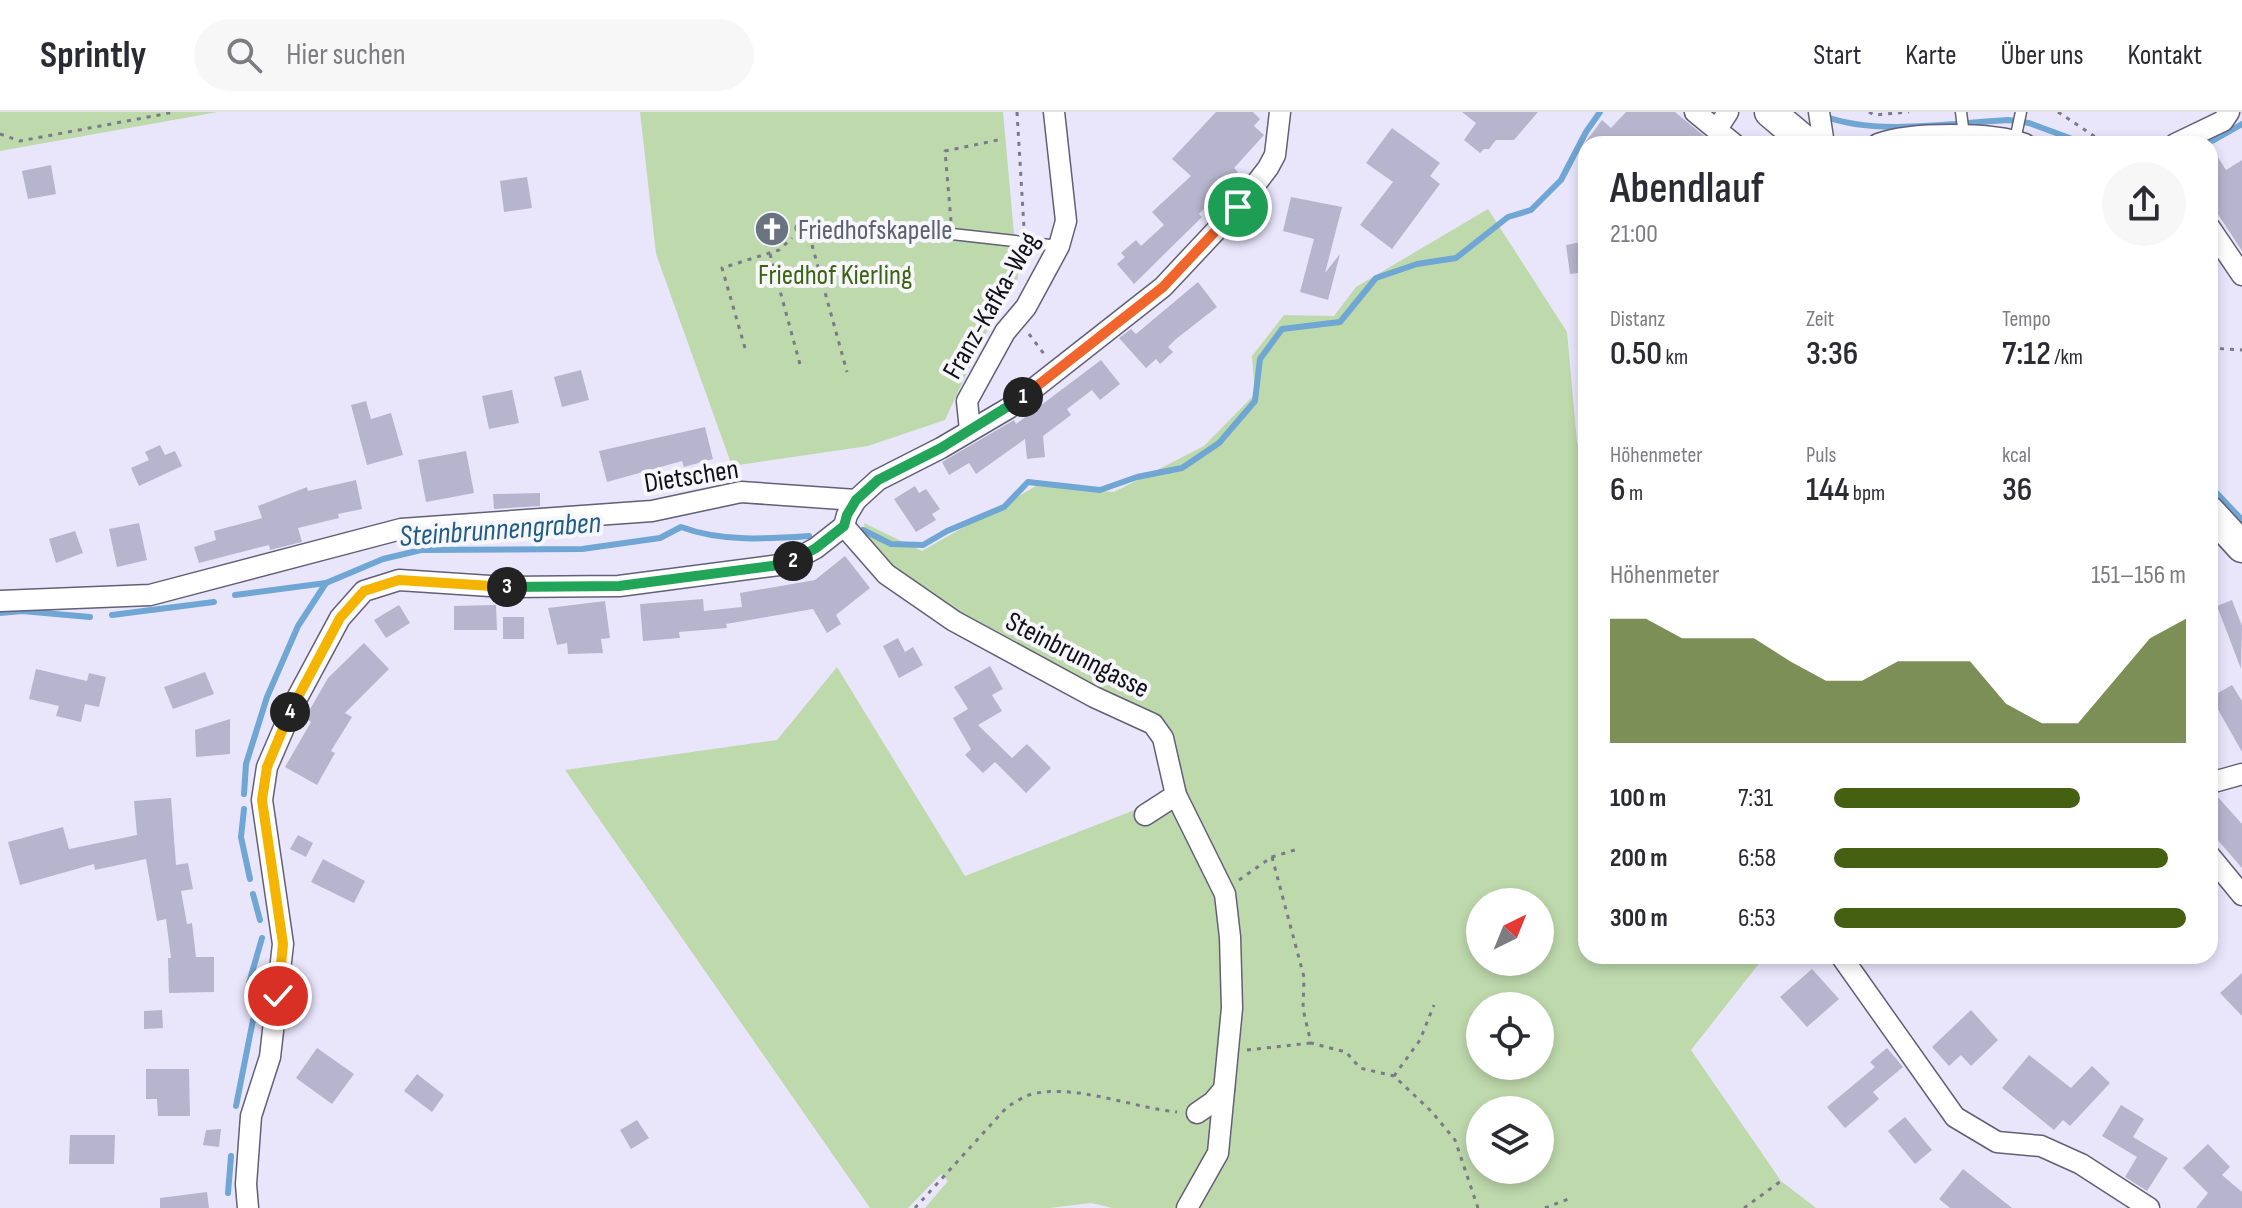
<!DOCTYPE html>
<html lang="de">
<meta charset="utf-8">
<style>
body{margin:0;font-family:"Sofia Sans Condensed",sans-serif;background:#f7f7f7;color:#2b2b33;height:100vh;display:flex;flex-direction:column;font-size:30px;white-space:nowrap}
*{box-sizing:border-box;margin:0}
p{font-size:26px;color:#7c7c81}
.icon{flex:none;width:44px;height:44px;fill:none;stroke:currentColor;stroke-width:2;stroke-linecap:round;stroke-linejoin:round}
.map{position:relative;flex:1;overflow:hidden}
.drawer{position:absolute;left:1578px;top:24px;width:640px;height:828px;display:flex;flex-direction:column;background:#fff;border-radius:24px;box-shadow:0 4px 12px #0003}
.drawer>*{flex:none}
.needle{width:52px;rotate:43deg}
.fabs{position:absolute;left:1466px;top:776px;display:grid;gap:16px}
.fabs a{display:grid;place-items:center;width:88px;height:88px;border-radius:50%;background:#fff;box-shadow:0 4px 12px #0003;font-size:40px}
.pin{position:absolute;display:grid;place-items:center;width:68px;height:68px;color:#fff;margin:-34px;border:4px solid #fff;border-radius:50%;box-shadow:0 2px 8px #0007}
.km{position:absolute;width:40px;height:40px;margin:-20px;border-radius:50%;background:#222;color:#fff;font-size:22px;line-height:40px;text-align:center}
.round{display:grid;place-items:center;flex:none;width:84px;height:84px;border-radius:42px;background:#f7f7f7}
.overview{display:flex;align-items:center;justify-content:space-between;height:136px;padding:0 32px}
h1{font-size:44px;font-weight:600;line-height:60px}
.stats{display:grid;grid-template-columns:repeat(3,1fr);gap:12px;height:136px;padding:8px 32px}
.stats div{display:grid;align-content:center}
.stats b{font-size:34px;font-weight:600}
.stats small{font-size:22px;font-weight:400}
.stats p{font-size:22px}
.chart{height:224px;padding:16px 32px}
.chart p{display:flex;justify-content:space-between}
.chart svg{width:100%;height:144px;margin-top:8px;fill:#446010;opacity:.7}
ul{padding:0 32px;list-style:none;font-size:26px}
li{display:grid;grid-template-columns:128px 96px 1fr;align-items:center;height:60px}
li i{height:20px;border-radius:10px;background:#446010}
header{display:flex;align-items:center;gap:48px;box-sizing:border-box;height:112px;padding:0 40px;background:#fff;border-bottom:2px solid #e1e1e2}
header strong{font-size:38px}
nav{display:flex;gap:44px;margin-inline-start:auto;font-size:28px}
.search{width:560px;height:72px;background:#f7f7f7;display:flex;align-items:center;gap:20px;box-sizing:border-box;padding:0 28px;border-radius:44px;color:#7c7c81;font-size:30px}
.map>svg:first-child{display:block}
.green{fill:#bed9ac;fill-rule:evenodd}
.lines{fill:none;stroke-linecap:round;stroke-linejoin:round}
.stream{stroke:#6fa6d3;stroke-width:6}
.building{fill:#b7b4ce}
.lane-casing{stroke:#625f76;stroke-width:13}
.street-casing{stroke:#625f76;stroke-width:23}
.primary-casing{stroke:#625f76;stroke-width:33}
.path{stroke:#7c7a8a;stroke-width:3;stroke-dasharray:4 6;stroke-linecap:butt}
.lane{stroke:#fff;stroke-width:10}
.street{stroke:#fff;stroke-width:20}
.primary{stroke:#fff;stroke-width:30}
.split-1-casing{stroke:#fff;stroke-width:16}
.split-2-casing{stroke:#fff;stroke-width:16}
.split-3-casing{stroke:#fff;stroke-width:16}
.split-4-casing{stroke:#fff;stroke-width:16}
.split-5-casing{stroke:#fff;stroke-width:16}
.split-1{stroke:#f0652b;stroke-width:10}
.split-2{stroke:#22a559;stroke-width:10}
.split-3{stroke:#22a559;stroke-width:10}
.split-4{stroke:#f5b400;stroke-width:10}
.split-5{stroke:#f5b400;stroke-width:10}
.labels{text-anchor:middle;stroke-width:8;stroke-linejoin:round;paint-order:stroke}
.worship-label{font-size:28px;fill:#5b616d;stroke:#f6f6fb;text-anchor:start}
.park-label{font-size:28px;fill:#3b6412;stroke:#f6f6fb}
.street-label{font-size:28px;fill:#111019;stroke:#f6f6fb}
.water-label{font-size:30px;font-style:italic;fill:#205c89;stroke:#f6f6fb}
</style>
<header>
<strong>Sprintly</strong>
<div class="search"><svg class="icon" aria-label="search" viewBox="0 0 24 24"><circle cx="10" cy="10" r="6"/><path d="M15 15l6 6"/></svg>Hier suchen</div>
<nav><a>Start</a><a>Karte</a><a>Über uns</a><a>Kontakt</a></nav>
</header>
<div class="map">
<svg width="2242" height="1096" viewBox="0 0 2242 1096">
<rect width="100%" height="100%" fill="#e9e6fc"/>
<g class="green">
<polygon points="0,0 218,0 0,39"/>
<polygon points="640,0 1003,0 1018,166 982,228 945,308 868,334 732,354 656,142"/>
<path d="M1488,97L1567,220L1577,330L1586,350V844H1765L1691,938L1781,1069L1816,1096H1113L1091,1091L1050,1096H925L948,1069L941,1062L908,1096H870L565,658L777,628L837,555L965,764L1168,685L1154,602L1095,582L956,506L867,434L864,411L922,439L1036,374L1114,380L1204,334L1255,282L1252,244L1284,203L1334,204L1356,175ZM1480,790H1540V850H1480ZM1480,894H1540V954H1480ZM1480,998H1540V1058H1480Z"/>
</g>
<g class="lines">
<g class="stream">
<path d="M1824,4C1875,24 1953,11 2008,8L2029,11L2075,28L2081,32"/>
<polyline points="2200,32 2214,28 2242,12"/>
<polyline points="2210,374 2242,408"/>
<polyline points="863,418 891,432 923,433 947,419 1004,395 1028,370 1100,378 1137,365 1182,356 1219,331 1255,289 1260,247 1282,217 1340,210 1376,166 1417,152 1456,146 1508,105 1531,98 1561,68 1586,20 1600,0"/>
<polyline points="235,483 326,471"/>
<polyline points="0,501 22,499 90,505"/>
<polyline points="112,503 214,490"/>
<path d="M244,682L246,652L267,585L298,514L326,471L383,447L421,438L582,437L660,426L681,415C721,430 767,427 809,424"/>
<polyline points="244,697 241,725 250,767"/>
<polyline points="253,782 260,808"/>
<polyline points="252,895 249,871 262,826"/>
<polyline points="236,994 253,908"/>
<polyline points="228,1081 231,1044"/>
</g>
</g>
<g class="building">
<polygon points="1216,0 1253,0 1260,7 1254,14 1264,23 1234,56 1238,60 1199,102 1202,105 1134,172 1117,152 1125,145 1121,141 1136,128 1141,134 1164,113 1152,100 1191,64 1172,47"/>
<polygon points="1462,0 1538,0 1514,28 1496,28 1489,37 1484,37 1480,41 1464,28 1476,11"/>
<polygon points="1626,0 1675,0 1714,32 1584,32 1602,8 1611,16"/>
<polygon points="1392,16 1440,51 1430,64 1440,72 1392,137 1360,113 1393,70 1366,51"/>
<polygon points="2210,33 2226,58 2242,48 2242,139 2210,90"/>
<polygon points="51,53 56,82 28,87 22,59"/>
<polygon points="527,65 532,96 504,100 500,69"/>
<polygon points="1291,85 1342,95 1325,161 1340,142 1328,188 1300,180 1314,127 1283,119"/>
<polygon points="773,102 774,110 782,108 786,124 779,126 780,131 765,135 758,106"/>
<polygon points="1586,129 1586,160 1570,162 1566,133"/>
<polygon points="1198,170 1217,195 1176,227 1168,235 1173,240 1160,252 1156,247 1146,256 1119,226 1131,217 1136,222"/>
<polygon points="1101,248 1120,272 1100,288 1092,278 1067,297 1071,303 1043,324 1045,345 1027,347 1025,327 976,362 969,351 949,363 942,350 1014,308 1016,312"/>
<polygon points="581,258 589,288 562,295 554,265"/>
<polygon points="512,278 519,311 489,317 482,284"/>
<polygon points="366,289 371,307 391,301 403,343 367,353 351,293"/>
<polygon points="705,315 713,347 684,355 682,349 607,370 599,339"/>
<polygon points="160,333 165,343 175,339 182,354 139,374 131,356 149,348 145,340"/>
<polygon points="466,339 474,381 426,390 418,348"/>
<polygon points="356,368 362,397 338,402 339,406 298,416 302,430 270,438 269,433 199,451 194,435 216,428 214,419 262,406 258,394 307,375 308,379"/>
<polygon points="915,374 919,381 926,377 940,397 932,402 936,408 916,420 894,387"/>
<polygon points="540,381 540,394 494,397 493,382"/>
<polygon points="139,411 147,448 117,455 109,417"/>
<polygon points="75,419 83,441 56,451 49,427"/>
<polygon points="845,444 870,476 836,503 841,512 827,521 813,497 726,512 727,516 679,520 680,526 643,529 640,492 703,487 704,499 742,495 740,481 815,468"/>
<polygon points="2232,488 2242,514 2241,557 2217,494"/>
<polygon points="605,489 610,526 601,527 603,541 568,542 567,531 557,533 548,496"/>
<polygon points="399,493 410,511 386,526 374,508"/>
<polygon points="496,493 497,518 454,518 454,494"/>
<rect x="503" y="505" width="21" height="22"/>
<polygon points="898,526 905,540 913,535 923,553 899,566 883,534"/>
<polygon points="364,531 389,557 345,601 352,605 331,639 335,641 317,673 285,655 311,610 305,606 328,566"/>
<polygon points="990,554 1003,577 992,583 1002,599 978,613 1012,646 1027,632 1051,656 1026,681 995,650 983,661 965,643 971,637 953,606 968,597 954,575"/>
<polygon points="36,557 87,569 89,561 106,565 99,595 85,592 81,610 56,604 59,594 29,587"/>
<polygon points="205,560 214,582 173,597 164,575"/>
<polygon points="2232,573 2242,589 2242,640 2211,585"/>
<polygon points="230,607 230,642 196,645 195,618"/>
<polygon points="2216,683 2242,712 2242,756 2210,719 2210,684"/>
<polygon points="171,686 176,753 188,751 193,777 181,779 187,812 192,811 196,845 214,845 214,880 169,881 168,846 171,846 166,807 157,809 146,747 95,758 94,752 20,773 8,730 63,715 69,737 137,723 134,689"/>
<polygon points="298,723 313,731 306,745 290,737"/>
<polygon points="323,747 365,769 354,791 311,770"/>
<polygon points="1812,857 1839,887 1807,915 1780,885"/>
<polygon points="2242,861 2242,904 2220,881"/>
<polygon points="162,898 163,916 144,917 144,899"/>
<polygon points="1971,898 1998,928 1971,954 1961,943 1949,954 1932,935"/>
<polygon points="317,936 354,962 332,992 296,966"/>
<polygon points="1887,936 1903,955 1873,980 1879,987 1845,1016 1827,995 1875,955 1870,950"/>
<polygon points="2029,943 2071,976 2092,954 2110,971 2070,1014 2063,1008 2054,1018 2002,976"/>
<polygon points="146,957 189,957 190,1004 158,1004 157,987 146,987"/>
<polygon points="417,962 444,983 432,1000 404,979"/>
<polygon points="2121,993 2144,1007 2133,1025 2168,1046 2147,1079 2125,1065 2137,1045 2102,1024"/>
<polygon points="1905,1005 1932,1038 1915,1052 1888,1019"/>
<polygon points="637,1008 649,1026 631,1037 620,1018"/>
<polygon points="221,1017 219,1035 203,1033 206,1018"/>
<polygon points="70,1023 115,1023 114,1052 69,1052"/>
<polygon points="2208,1032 2230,1055 2222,1063 2242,1080 2242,1096 2196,1096 2208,1081 2183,1056"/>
<polygon points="1963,1057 2012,1096 1950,1096 1939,1087"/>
<polygon points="207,1080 209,1096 160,1096 160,1086"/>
</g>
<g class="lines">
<g class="lane-casing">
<g id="lane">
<polyline points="1961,0 1964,23"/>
<polyline points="2015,28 2021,0"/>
<polyline points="801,116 952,122 1059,134"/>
</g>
</g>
<g class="street-casing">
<g id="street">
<polyline points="1695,0 1734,32"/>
<polyline points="1717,17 1728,0"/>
<polyline points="1819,32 1823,26 1819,0"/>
<path d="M1878,32C1910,20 1993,20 2025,32"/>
<polyline points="2175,32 2223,9 2229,0"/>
<polyline points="2210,116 2242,163"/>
<polyline points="970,318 967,289 1005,220 1026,195 1059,134 1066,109 1054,0"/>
<polyline points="844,414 886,462 954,509 1094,585 1153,612 1163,626 1176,683 1225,782 1230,825 1232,896 1218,1041 1187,1096"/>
<polyline points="0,489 150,483 401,417 652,399 741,380 856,388"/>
<polyline points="2210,671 2242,662"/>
<polyline points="1145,703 1176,683"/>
<polyline points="2210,744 2242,783"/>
<polyline points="1841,844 1955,1005 1997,1030 2041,1034 2081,1052 2149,1096"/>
<polyline points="1197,1001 1213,990 1224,977"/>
<polyline points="248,1096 246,1072 251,1004 270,945 283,832 262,688 267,655 296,588 340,506 364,479 399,468 505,475 619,474 787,452 816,436 844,414 847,403 856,388 878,368 941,336 1009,296 1163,175 1238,95 1268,56 1275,43 1280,0"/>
</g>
</g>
<g class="primary-casing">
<g id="primary">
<polyline points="1770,0 1808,32"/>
<polyline points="2210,400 2242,435"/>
</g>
</g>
<g class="path">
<polyline points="1017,0 1024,116"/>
<polyline points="1869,0 1874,3 1909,0"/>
<polyline points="2058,0 2106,32"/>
<polyline points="0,22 20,29 175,0"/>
<polyline points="951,109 945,39 998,28"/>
<polyline points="812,133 847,260"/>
<polyline points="770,142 801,256"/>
<polyline points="1029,222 1044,242"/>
<polyline points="745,236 722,156 779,138 792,126"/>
<polyline points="2210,236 2242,238"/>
<polyline points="1272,745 1304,865 1303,897 1311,931 1346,940 1360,956 1394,964 1432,1000 1455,1028 1478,1096"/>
<polyline points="1239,768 1272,745 1298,737"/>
<polyline points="1247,938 1311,931"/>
<polyline points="1394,964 1420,928 1434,893"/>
<path d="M915,1096L1007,995C1014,991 1021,986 1029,983C1071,970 1133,996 1177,1000"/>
<polyline points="1545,1096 1571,1086"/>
<polyline points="1744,1096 1781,1069"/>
</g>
<use href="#lane" class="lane"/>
<use href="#street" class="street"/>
<use href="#primary" class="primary"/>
</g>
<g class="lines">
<g class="split-1-casing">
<polyline id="split-1" points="1023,285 1163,175 1238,95"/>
</g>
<g class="split-2-casing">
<polyline id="split-2" points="793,449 816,436 844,414 847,403 856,388 878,368 941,336 1023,285"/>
</g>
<g class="split-3-casing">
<polyline id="split-3" points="507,475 619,474 787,452 793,449"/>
</g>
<g class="split-4-casing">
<polyline id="split-4" points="290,600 340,506 364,479 399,468 507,475"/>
</g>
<g class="split-5-casing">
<polyline id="split-5" points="278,884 283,832 262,688 267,655 290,600"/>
</g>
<use href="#split-1" class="split-1"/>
<use href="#split-2" class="split-2"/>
<use href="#split-3" class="split-3"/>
<use href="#split-4" class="split-4"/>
<use href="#split-5" class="split-5"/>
</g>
<defs>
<g id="church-disc" transform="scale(1.8)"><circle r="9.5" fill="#6b7280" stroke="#f6f6fb"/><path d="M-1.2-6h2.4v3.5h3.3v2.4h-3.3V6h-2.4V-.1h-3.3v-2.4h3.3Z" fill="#fff"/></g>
</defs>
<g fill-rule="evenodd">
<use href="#church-disc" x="772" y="117"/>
</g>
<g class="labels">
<g class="worship-label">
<text x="798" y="127">Friedhofskapelle</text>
</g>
<g class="park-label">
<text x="835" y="172">Friedhof Kierling</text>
</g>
<g class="street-label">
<text transform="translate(990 193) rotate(-60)" y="10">Franz-Kafka-Weg</text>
<text transform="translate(691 363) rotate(-9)" y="10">Dietschen</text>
<text transform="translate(1078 542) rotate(27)" y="10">Steinbrunngasse</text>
</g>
<g class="water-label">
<text transform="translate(500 417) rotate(-4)" y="10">Steinbrunnengraben</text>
</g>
</g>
</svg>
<div class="fabs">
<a><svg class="needle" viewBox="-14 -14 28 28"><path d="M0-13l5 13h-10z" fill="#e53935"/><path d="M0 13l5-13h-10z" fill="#7c7c81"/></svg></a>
<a><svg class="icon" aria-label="locate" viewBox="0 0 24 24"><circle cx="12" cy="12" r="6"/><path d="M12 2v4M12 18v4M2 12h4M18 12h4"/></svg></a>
<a><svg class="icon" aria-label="layers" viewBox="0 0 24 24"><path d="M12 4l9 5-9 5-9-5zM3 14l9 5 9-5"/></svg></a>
</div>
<div class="pin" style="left:1238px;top:95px;background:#1e9e55"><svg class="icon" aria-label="arrive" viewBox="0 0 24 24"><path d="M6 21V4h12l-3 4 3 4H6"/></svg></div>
<div class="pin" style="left:278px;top:884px;background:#d93025"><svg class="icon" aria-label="check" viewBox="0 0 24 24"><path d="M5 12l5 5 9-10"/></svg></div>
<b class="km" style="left:1023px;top:285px">1</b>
<b class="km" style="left:793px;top:449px">2</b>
<b class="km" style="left:507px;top:475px">3</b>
<b class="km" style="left:290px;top:600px">4</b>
<section class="drawer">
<div class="overview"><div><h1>Abendlauf</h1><p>21:00</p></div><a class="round"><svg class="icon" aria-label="share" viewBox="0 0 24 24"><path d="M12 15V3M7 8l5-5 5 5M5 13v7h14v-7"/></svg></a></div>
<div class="stats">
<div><p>Distanz</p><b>0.50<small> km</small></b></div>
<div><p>Zeit</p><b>3:36</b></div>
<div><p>Tempo</p><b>7:12<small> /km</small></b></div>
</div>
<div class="stats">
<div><p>Höhenmeter</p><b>6<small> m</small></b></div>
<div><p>Puls</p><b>144<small> bpm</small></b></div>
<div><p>kcal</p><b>36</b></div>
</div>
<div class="chart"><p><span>Höhenmeter</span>151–156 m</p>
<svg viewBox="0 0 160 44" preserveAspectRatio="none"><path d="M0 44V6L10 6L20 12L30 12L40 12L50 19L60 25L70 25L80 19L90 19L100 19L110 32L120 38L130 38L140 25L150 12L160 6V44z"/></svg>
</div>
<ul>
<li><b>100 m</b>7:31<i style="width:70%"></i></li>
<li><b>200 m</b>6:58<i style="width:95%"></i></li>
<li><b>300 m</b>6:53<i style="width:100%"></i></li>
</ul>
</section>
</div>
